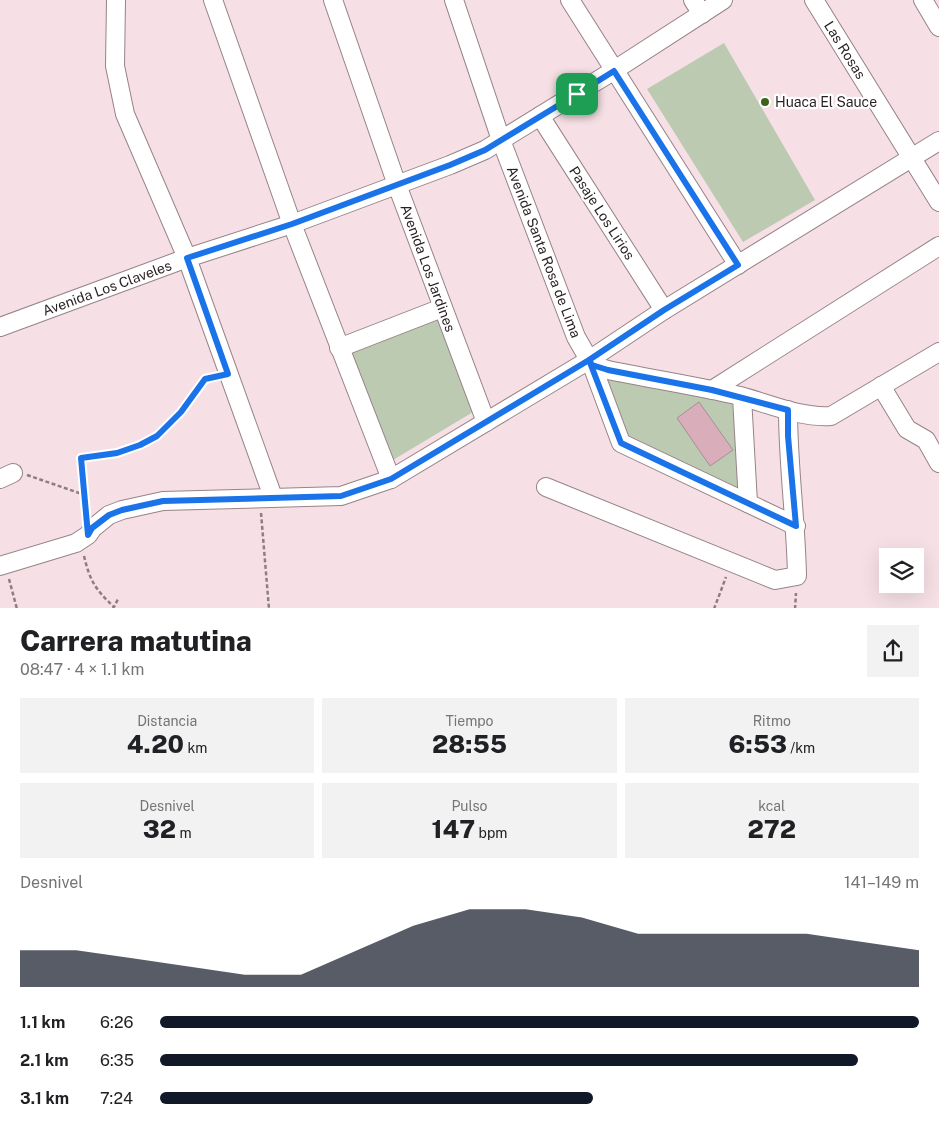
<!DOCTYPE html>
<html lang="es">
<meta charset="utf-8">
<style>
body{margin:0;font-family:"Public Sans",sans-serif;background:#f2f2f2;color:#202124;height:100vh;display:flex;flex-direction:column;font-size:19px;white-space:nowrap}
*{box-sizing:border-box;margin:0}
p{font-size:16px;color:#757577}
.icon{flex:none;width:28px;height:28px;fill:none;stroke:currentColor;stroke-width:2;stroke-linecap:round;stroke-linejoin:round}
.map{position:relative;height:608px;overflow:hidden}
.side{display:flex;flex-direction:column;background:#fff;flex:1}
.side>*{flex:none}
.tools{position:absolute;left:879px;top:548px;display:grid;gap:10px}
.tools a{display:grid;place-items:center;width:45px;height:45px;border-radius:0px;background:#fff;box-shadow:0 5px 20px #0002;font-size:25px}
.pin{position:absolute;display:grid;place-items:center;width:42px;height:42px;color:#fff;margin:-21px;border-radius:10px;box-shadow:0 2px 8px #0006}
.round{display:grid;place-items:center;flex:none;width:52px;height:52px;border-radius:0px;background:#f2f2f2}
.summary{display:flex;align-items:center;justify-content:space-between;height:85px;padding:0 20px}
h1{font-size:28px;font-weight:800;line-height:38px}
.figures{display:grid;grid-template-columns:repeat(3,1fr);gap:8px;height:85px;padding:5px 20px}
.figures div{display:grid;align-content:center;border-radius:0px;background:#f2f2f2;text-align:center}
.figures b{font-size:25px;font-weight:800}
.figures small{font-size:14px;font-weight:400}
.figures p{font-size:14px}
.chart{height:140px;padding:10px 20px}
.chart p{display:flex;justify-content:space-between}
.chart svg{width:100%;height:90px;margin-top:5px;fill:#111827;opacity:.7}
ul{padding:0 20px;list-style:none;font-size:16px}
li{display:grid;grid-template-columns:80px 60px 1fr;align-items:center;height:38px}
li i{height:12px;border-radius:6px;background:#111827}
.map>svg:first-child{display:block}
.green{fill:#bbcab1}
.building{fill:#daadba;stroke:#a49095}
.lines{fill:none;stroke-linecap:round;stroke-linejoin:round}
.minor-casing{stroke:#968388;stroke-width:20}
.path{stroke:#8d7e82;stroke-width:2.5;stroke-dasharray:4 2.5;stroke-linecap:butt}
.minor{stroke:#fff;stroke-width:18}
.route-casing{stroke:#fff;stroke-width:10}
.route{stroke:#1a73e8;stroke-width:6}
.poi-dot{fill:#40631b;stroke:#fff;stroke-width:2}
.labels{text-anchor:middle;stroke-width:4.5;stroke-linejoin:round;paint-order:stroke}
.street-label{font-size:14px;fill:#271f21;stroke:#fff}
.poi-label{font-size:14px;fill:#271f21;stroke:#fff;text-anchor:start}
</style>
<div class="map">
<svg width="939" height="609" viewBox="0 0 939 609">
<rect width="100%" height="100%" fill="#f6e0e5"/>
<g class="green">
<polygon points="724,43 815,200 743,242 647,89"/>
<polygon points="438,317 473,412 388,463 347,351"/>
<polygon points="605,376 740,403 743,497 624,440"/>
</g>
<polygon class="building" points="699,402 733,450 710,466 677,418"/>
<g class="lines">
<g class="minor-casing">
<g id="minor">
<polyline points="116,0 115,66 125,114 187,258 273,497"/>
<polyline points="213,0 292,224 391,479"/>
<polyline points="333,0 397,185 486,422"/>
<path d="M454,0L501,140L576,337L592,365L608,370C652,379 697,386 740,396C770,404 800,418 831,416L939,352"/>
<polyline points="570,0 738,265"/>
<polyline points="693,0 702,14"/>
<polyline points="814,0 939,202"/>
<polyline points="923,0 939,27"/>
<polyline points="540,116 664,310"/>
<polyline points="0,327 187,258 292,224 450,165 485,150 613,71 723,0"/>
<polyline points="339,348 442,308"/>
<polyline points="592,365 621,443 796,526"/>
<polyline points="881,386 907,429 926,440 939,463"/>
<polyline points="712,390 939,246"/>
<polyline points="742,397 748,503"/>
<polyline points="0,479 13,473"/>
<path d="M546,487L775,580L797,576C796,521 788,466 788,410"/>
<polyline points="0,566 76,543 88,535 93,528 109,515 122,510 163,501 341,496 391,479 589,360 664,310 939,141"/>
</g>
</g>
<g class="path">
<polyline points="27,475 85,495"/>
<polyline points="261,513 269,609"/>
<polyline points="86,514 81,458 117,453 140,445 157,435 181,411 205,379 214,377"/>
<path d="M84,556C90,581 95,589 114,607"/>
<polyline points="9,579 17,609"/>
<polyline points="113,609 118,599"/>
<polyline points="714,609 726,577"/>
<polyline points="795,609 796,593"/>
</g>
<use href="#minor" class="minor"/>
</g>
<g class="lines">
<g class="route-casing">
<polyline id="route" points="577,94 485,150 450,165 292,224 187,258 228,374 205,379 181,412 157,436 140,445 117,453 81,458 88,535 92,528 109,515 122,510 163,501 341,496 391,479 589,360 592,365 608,370 712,390 788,410 788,436 796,526 621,443 589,360 664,310 738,265 614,71 577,94"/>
</g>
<use href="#route" class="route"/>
</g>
<circle class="poi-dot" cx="765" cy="102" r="5"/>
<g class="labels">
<g class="street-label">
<text transform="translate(845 50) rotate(58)" y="5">Las Rosas</text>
<text transform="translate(602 213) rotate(57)" y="5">Pasaje Los Lirios</text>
<text transform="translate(544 252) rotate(69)" y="5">Avenida Santa Rosa de Lima</text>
<text transform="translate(428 268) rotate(70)" y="5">Avenida Los Jardines</text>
<text transform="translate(107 288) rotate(-20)" y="5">Avenida Los Claveles</text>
</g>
<g class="poi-label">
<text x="775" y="107">Huaca El Sauce</text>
</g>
</g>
</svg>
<div class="tools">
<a><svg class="icon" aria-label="layers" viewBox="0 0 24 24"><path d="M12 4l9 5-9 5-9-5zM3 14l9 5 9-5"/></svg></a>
</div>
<div class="pin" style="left:577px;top:94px;background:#1e9e55"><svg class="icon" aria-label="arrive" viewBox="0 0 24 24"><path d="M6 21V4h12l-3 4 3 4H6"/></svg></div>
</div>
<section class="side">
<div class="summary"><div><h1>Carrera matutina</h1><p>08:47 · 4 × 1.1 km</p></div><a class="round"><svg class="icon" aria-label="share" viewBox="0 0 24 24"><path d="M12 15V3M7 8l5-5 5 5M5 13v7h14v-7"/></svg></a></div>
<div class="figures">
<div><p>Distancia</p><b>4.20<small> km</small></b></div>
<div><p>Tiempo</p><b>28:55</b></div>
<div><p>Ritmo</p><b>6:53<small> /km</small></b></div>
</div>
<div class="figures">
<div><p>Desnivel</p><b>32<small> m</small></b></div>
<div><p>Pulso</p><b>147<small> bpm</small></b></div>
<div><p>kcal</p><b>272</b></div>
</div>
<div class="chart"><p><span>Desnivel</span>141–149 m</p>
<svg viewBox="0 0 160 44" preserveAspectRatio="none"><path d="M0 44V26L10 26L20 30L30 34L40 38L50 38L60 26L70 14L80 6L90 6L100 10L110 18L120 18L130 18L140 18L150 22L160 26V44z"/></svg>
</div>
<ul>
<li><b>1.1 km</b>6:26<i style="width:100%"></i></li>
<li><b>2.1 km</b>6:35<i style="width:92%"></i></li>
<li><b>3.1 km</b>7:24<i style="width:57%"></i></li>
</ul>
</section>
